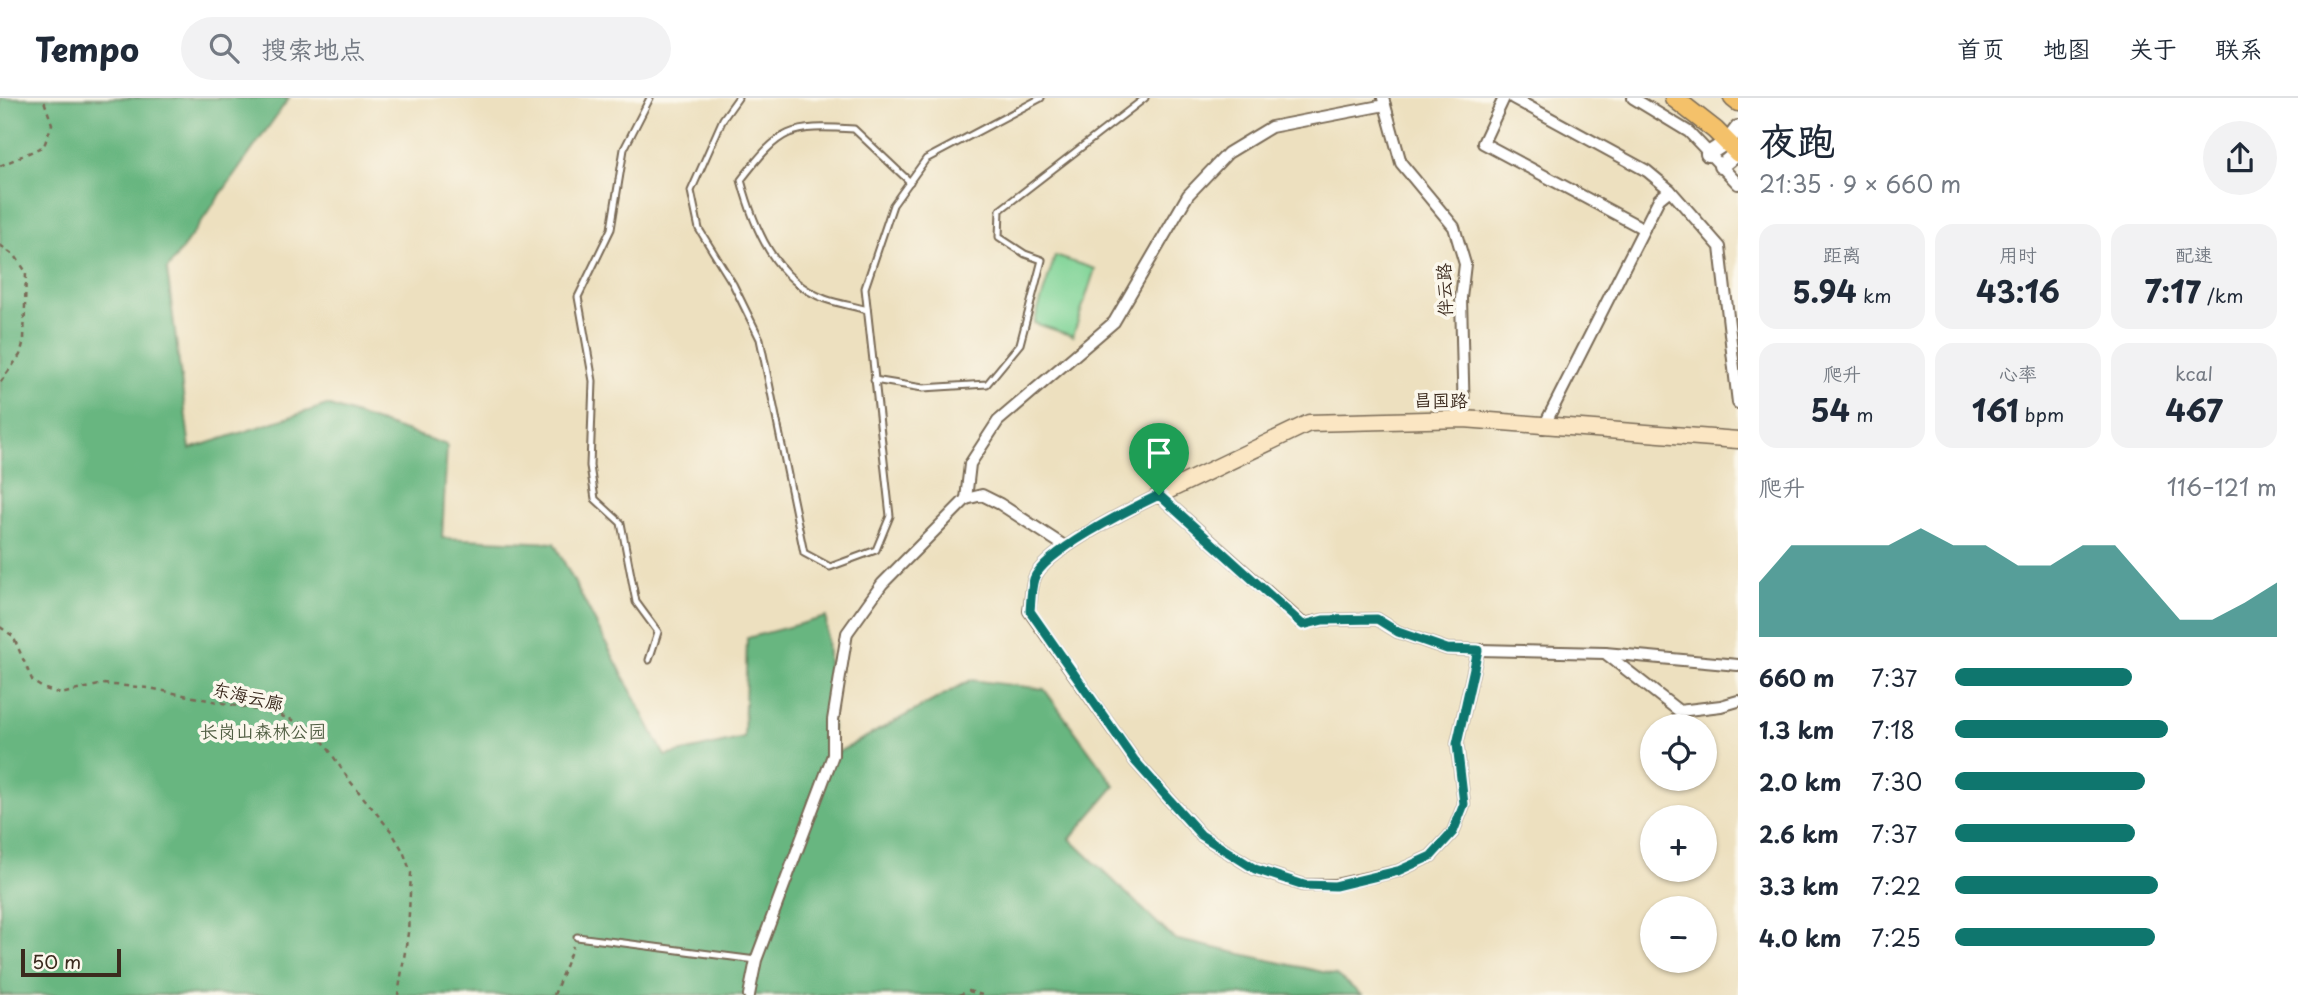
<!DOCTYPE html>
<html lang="zh">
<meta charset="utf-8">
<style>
body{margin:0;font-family:"Playpen Sans","LXGW WenKai TC",sans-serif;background:#f2f2f3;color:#1f2937;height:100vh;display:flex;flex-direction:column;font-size:26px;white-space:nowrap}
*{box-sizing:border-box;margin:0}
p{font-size:23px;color:#747a83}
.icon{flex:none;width:38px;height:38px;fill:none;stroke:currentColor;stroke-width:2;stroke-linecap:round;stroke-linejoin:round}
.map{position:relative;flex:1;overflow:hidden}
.side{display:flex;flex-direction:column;background:#fff;width:560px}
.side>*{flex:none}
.tools{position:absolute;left:1640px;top:616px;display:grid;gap:14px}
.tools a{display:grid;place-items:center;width:77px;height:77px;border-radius:50%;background:#fff;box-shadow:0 2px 5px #0004;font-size:35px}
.scale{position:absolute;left:21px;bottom:18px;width:100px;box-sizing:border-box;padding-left:7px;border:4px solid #3b2a1e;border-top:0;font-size:19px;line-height:24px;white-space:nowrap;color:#3b2a1e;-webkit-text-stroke:5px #fbf7ec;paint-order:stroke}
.pin{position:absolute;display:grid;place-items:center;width:60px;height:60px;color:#fff;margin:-72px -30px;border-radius:50% 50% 50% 0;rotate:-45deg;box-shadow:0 0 7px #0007}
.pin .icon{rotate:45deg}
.round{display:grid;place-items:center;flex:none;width:74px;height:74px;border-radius:37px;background:#f2f2f3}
.overview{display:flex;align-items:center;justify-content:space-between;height:119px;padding:0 21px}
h1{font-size:38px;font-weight:700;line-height:52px}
.metrics{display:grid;grid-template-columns:repeat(3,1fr);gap:10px;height:119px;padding:7px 21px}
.metrics div{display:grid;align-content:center;border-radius:18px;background:#f2f2f3;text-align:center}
.metrics b{font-size:30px;font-weight:700}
.metrics small{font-size:19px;font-weight:400}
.metrics p{font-size:19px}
.chart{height:196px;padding:14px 21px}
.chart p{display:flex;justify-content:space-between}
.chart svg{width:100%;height:126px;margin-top:7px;fill:#0f766e;opacity:.7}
ul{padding:0 21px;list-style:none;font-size:23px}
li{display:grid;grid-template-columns:112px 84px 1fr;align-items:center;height:52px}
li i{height:18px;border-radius:9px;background:#0f766e}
header{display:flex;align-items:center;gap:42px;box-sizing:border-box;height:98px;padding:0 35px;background:#fff;border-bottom:2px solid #e0e1e3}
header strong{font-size:33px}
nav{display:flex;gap:38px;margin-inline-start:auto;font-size:24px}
.search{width:490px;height:63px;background:#f2f2f3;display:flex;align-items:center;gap:18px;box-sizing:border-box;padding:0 24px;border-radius:38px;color:#747a83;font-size:26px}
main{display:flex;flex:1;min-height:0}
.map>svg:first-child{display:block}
.green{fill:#80d497;stroke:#5e7f5a;stroke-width:2}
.forest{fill:#68b680;stroke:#52704f;stroke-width:2}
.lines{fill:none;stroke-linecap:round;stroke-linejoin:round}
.service-casing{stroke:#796a56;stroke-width:9}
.minor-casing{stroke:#796a56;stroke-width:14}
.tertiary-casing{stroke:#796a56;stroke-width:18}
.secondary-casing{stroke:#796a56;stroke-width:19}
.primary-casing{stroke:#796a56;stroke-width:21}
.path{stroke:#796a56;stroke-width:2.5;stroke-dasharray:5 5;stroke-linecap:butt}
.service{stroke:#fff;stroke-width:5}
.minor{stroke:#fff;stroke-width:10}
.tertiary{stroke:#fff;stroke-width:14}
.secondary{stroke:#fbe6c3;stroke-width:16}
.primary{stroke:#f4c16a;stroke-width:18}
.route-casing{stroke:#fff;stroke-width:14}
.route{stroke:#0f766e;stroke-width:9}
.labels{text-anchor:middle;stroke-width:7;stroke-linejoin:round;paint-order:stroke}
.street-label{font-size:18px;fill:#3b2a1e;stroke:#fbf7ec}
.park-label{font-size:18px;fill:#505d42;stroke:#fbf7ec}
</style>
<header>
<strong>Tempo</strong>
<div class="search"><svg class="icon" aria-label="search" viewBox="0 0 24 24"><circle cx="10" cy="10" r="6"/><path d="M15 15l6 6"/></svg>搜索地点</div>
<nav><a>首页</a><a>地图</a><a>关于</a><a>联系</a></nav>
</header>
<main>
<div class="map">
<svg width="1738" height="897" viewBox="0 0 1738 897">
<rect width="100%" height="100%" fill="#fbf7ec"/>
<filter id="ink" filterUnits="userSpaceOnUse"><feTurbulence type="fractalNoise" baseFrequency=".0143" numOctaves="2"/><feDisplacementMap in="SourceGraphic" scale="14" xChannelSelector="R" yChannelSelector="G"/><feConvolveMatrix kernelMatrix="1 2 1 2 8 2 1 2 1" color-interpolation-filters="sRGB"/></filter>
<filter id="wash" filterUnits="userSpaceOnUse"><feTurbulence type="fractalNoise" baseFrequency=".00686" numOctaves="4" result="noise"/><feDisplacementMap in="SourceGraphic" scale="28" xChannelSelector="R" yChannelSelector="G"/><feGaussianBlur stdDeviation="1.57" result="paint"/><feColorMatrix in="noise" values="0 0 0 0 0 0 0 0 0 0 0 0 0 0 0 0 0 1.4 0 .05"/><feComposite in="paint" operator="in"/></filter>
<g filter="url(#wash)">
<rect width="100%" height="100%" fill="#ede0bf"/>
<polygon class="green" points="1055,158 1095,171 1073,238 1034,225"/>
<polygon class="forest" points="0,0 289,0 167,172 190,351 327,307 447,347 442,440 554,445 665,658 744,640 747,540 826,519 833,657 971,582 1044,591 1115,688 1070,741 1174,841 1336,877 1362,897 0,897"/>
</g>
<g filter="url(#ink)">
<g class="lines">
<g class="service-casing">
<g id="service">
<polyline points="738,0 723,21 691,93 699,131 733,186 760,241 804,455 830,469 876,452 890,418 865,190 893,107 926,61 1041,0"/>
<path d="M867,212C854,208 839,206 825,201C775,182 754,130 741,82C781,30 789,27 854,31L910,84"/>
<polyline points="874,282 923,290 987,286 1020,246 1042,162 1025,156 999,139 1000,112 1145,0"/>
<polyline points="649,562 658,534 636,504 621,425 595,401 590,368 593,283 578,199 611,131 624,51 650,0"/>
<polyline points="577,839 756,862"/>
</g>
</g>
<g class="minor-casing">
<g id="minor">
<polyline points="1383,0 1401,65 1454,129 1465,166 1461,200 1464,321"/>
<polyline points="1504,0 1483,45 1644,131"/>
<polyline points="1513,0 1647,73 1670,92"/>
<polyline points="1633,0 1689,34 1738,86"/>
<polyline points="1543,330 1659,101 1670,92 1720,149 1738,305"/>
<path d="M1159,397L1303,526L1323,522L1377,521L1398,534L1447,551L1478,552L1457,646L1464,706L1453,734L1431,758L1398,773L1335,787H1304L1255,771L1201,737L1135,663L1029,513C1031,503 1031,491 1034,481C1043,454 1132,410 1159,397Z"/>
<polyline points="966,401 970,366 998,323 1114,224 1188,97 1228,55 1271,29 1385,7"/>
<polyline points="1478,552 1605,555 1738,567"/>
<polyline points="1605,555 1679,613 1721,608 1738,603"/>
<polyline points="749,897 756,862 833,657 833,622 847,535 882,486 966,401 982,397 1000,406 1066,449"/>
</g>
</g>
<g class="tertiary-casing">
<g id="tertiary">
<polyline points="1708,56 1728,43 1738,30"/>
<polyline points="1721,68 1738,54"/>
</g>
</g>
<g class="secondary-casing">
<polyline id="secondary" points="1159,397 1309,325 1464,321 1738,342"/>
</g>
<g class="primary-casing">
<g id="primary">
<polyline points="1674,0 1715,32 1738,55"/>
<polyline points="1733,0 1738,4"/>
</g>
</g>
<g class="path">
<polyline points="0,68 44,48 52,26 43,0"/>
<polyline points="0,147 16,159 26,174 24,242 20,257 0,285"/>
<polyline points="0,529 13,538 33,584 45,591 61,596 103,586 149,590 276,616 306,627 319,637 349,682 391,733 403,753 411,775 408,835 398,897"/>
<polyline points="554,897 573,848"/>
<polyline points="959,897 969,893 982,897"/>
</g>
<use href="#service" class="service"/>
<use href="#minor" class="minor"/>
<use href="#tertiary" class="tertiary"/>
<use href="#secondary" class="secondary"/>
<use href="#primary" class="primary"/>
</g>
</g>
<g class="lines" filter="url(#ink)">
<g class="route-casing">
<path id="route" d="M1159,397L1303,527L1323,522L1377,521L1398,534L1447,551L1478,552L1457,646L1464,706L1453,734L1431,758L1398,773L1335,788L1304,787L1255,771L1201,737L1135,663L1030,513C1031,503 1031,491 1034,481C1043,454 1132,410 1159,397Z"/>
</g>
<use href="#route" class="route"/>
</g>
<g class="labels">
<g class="street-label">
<text transform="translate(1445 192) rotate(-92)" y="6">伴云路</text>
<text x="1441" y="309">昌国路</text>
<text transform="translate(248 599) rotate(13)" y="6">东海云廊</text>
</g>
<g class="park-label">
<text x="263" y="640">长岗山森林公园</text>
</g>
</g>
</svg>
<div class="tools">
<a><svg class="icon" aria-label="locate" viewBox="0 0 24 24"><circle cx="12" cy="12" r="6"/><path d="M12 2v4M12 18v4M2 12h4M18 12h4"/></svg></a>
<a>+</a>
<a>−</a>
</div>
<div class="scale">50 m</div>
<div class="pin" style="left:1159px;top:397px;background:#1e9e55"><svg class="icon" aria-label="arrive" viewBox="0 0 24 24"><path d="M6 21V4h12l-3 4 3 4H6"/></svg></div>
</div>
<section class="side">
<div class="overview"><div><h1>夜跑</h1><p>21:35 · 9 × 660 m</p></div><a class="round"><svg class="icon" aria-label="share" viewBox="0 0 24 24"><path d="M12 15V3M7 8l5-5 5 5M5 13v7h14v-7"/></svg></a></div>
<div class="metrics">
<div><p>距离</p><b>5.94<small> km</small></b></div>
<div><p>用时</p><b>43:16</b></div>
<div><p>配速</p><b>7:17<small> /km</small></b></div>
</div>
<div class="metrics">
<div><p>爬升</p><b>54<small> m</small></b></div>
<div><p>心率</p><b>161<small> bpm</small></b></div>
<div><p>kcal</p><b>467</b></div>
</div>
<div class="chart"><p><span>爬升</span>116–121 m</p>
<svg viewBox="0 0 160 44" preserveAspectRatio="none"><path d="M0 44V25L10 12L20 12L30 12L40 12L50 6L60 12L70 12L80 19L90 19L100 12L110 12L120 25L130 38L140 38L150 32L160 25V44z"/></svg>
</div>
<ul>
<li><b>660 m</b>7:37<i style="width:55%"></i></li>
<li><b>1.3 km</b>7:18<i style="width:66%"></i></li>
<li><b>2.0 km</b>7:30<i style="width:59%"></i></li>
<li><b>2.6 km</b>7:37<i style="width:56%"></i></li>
<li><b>3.3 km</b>7:22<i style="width:63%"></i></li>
<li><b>4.0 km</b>7:25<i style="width:62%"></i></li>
</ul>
</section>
</main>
